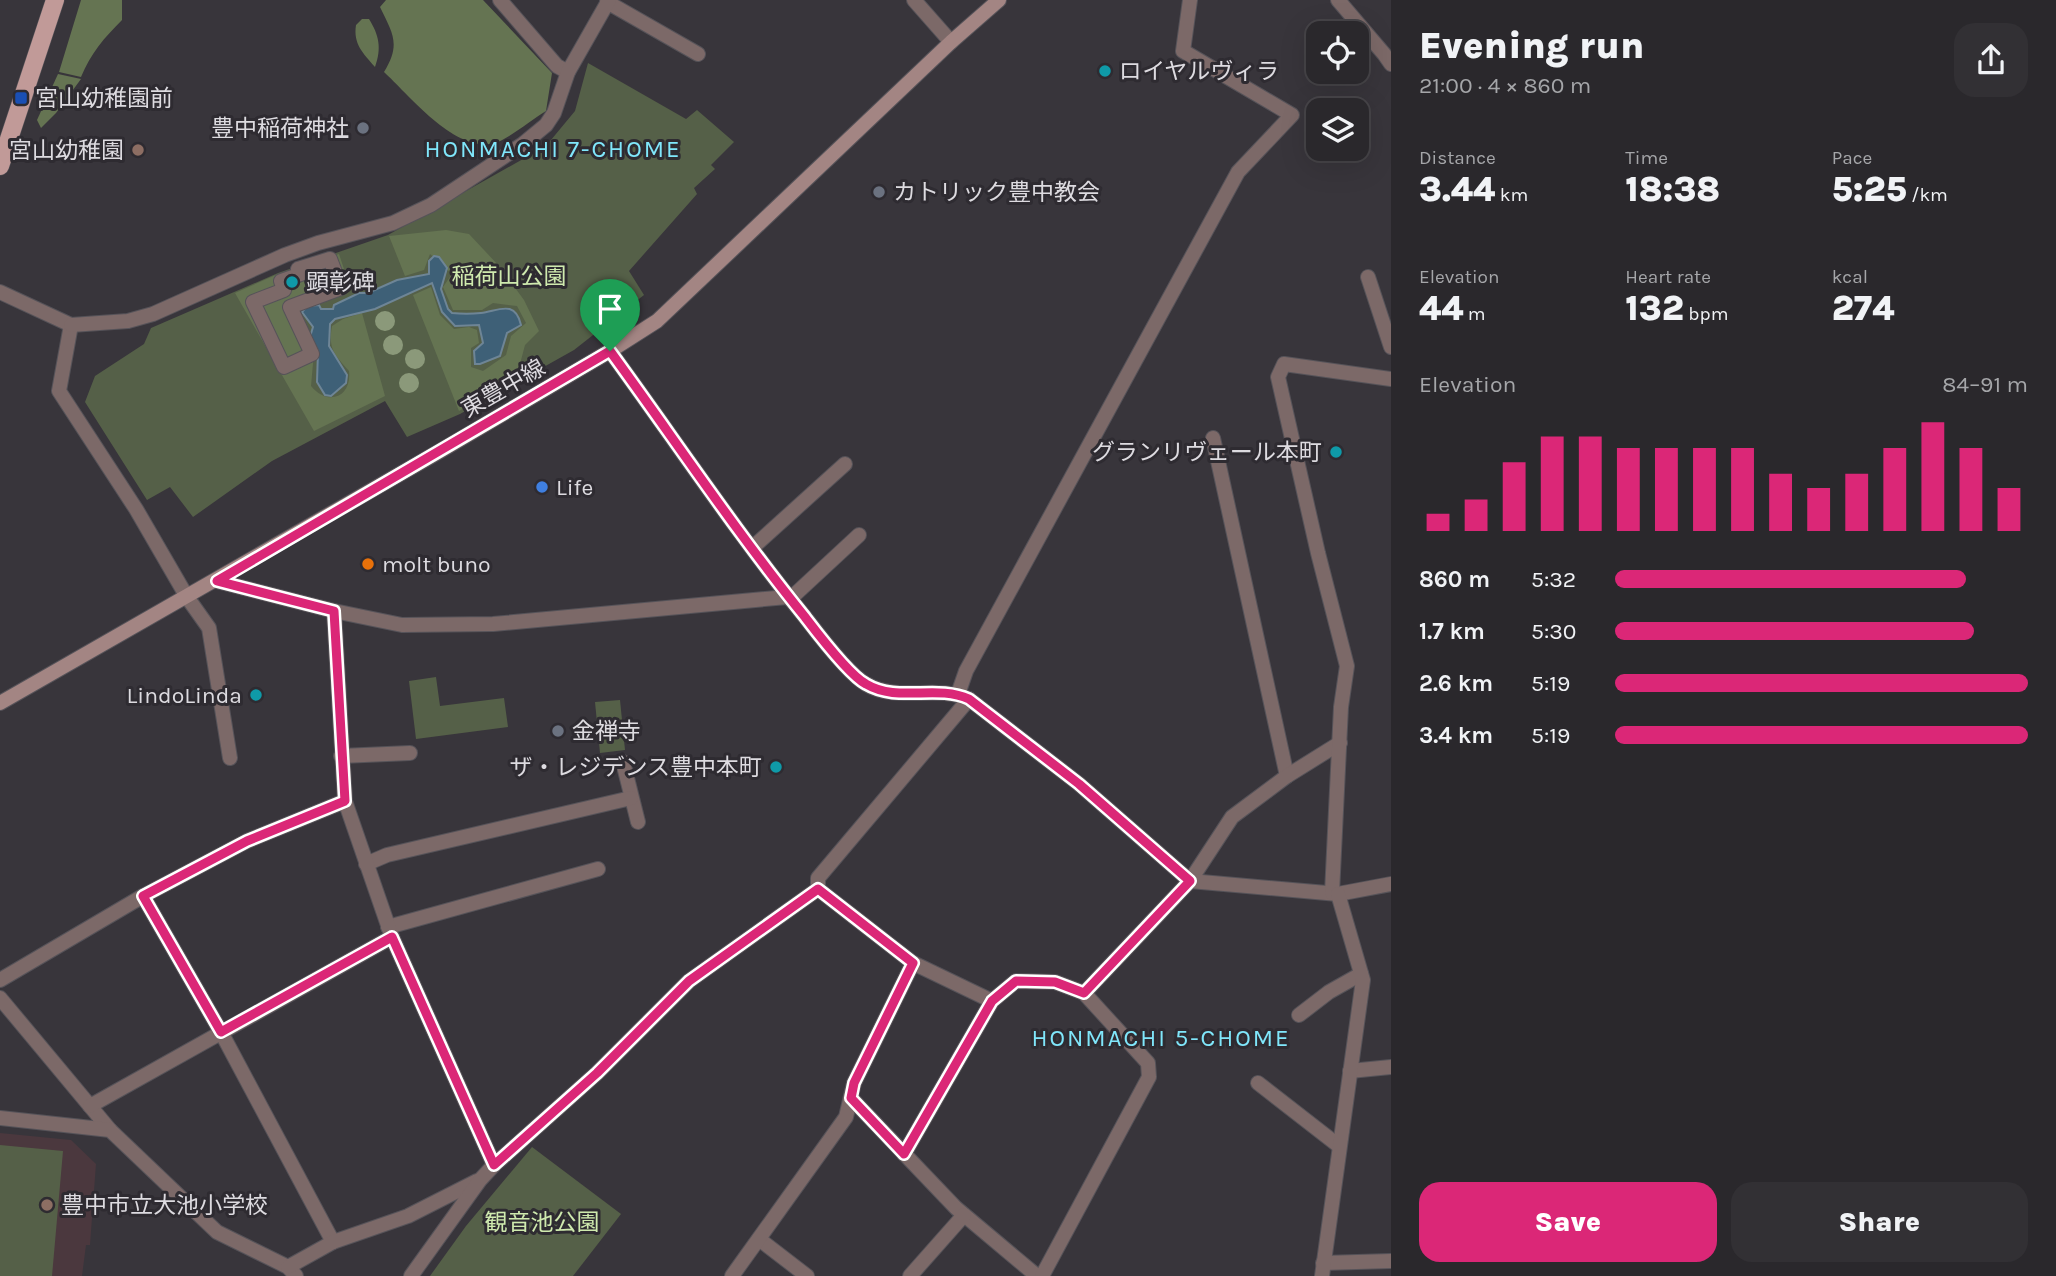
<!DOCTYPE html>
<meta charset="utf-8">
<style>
body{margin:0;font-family:Karla,"Noto Sans JP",sans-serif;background:#323034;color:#f1f3f6;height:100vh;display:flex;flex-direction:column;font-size:26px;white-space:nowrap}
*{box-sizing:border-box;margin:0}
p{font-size:23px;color:#a5a6a9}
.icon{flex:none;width:38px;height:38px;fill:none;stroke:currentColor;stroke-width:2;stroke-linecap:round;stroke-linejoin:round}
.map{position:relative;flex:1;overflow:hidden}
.drawer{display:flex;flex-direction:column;background:#2a282c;width:665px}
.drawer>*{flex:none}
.tools{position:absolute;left:1306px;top:21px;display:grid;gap:14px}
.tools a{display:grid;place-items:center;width:63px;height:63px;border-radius:14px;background:#2a282c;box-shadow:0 7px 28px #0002,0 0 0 2px #464448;font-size:35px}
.pin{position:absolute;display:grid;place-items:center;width:60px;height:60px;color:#fff;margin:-72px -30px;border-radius:50% 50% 50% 0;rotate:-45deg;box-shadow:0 0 7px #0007}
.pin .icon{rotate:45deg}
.round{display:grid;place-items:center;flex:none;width:74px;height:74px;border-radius:21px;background:#323034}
.headline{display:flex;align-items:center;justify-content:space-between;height:119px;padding:0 28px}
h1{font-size:38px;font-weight:800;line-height:52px}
.figures{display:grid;grid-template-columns:repeat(3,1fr);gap:10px;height:119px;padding:7px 28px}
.figures div{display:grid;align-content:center}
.figures b{font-size:35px;font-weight:800}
.figures small{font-size:19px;font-weight:400}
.figures p{font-size:19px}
.chart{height:196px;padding:14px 28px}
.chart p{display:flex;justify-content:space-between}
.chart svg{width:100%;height:126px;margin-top:7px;stroke:#db2777;stroke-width:6}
.primary-button{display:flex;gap:14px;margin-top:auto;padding:14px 28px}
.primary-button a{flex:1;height:80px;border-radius:21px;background:#db2777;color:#fff;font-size:28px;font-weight:800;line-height:80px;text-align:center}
.primary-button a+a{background:#323034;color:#f1f3f6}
ul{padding:0 28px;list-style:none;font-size:23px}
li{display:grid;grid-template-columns:112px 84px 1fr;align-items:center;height:52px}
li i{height:18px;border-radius:9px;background:#db2777}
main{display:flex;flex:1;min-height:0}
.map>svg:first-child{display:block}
.education{fill:#4b383e}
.green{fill:#556048}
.forest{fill:#657452}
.water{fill:#3e6077;stroke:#6e8596;stroke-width:2}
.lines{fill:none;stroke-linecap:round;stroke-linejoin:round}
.lane-casing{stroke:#565359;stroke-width:16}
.street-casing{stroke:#565359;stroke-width:16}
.secondary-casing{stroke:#565359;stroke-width:16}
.primary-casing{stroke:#565359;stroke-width:19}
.lane{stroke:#7c6968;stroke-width:14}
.street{stroke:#7c6968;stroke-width:14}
.secondary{stroke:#a38583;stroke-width:14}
.primary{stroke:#c19a98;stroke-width:18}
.tree{fill:#8b997a}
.route-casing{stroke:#fff;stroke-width:14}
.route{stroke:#db2777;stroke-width:9}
.culture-dot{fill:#0f9aa8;stroke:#2e2b31;stroke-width:2.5}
.transit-dot{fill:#1a4fb4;stroke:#2e2b31;stroke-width:2.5}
.worship-dot{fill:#6b7280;stroke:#2e2b31;stroke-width:2.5}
.education-dot{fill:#8d6e63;stroke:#2e2b31;stroke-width:2.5}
.shop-dot{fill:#3f7fe0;stroke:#2e2b31;stroke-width:2.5}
.food-dot{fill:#e8710a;stroke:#2e2b31;stroke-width:2.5}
.labels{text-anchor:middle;stroke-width:6;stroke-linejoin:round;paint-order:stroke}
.poi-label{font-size:23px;fill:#dddbe0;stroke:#2e2b31;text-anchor:start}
.park-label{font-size:23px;fill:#cfeaae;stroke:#2e2b31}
.street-label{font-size:23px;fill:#dddbe0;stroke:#2e2b31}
.neighbourhood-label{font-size:24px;letter-spacing:2px;fill:#80e7fb;stroke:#2e2b31}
</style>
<main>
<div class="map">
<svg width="1391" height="1276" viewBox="0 0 1391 1276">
<rect width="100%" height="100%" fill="#38353b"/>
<polygon class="education" points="0,1133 71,1140 96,1164 90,1245 86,1245 82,1276 0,1276"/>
<g class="green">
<polygon points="588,63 686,119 697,110 734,142 711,165 715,169 694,188 697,194 629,271 644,295 574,350 460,414 407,437 385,401 272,461 193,517 170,487 147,500 85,402 95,376 144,344 151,328 278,273 388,235 546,146 575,111"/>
<polygon points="436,677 440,706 504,698 508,727 416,739 409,681"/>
<polygon points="620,700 625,750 600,753 595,702"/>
<polygon points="0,1145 63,1151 52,1276 0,1276"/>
<polygon points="532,1147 621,1214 573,1276 430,1276 466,1226"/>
</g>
<g class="forest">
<path d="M81,0H122V20C104,38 91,53 81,77L59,72Z"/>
<path d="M386,0H483L552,73L546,111C534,118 507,140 495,143C456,154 410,96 384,72C401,44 393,34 380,7Z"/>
<path d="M362,19H369C379,35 382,48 375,67C363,53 353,44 356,25Z"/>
<polygon points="58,74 81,79 56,113 41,128 37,120"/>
<polygon points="446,230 469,234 499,266 524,300 539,331 525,345 516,379 459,411 413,295 431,287 440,315 454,329 469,327 477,330 479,343 471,348 471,367 483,371 506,355 511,336 526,323 517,306 493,303 482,310 453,310 443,287 452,274 430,254 424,270 405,276 389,236"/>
<path d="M339,254L351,290L335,298H320L295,307L314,352L311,386C328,407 352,397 349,371C334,354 328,349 332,326L343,319L362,313L385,396L314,431L235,293L278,274Z"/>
</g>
<path class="water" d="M434,256L439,257L447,268L441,289L448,309L452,313C462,314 471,314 481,313C498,311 515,299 521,325L507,333L500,356L480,364H475L474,351L483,343L479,325L455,326L442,312L432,283L375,309L335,319L330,324L329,346L347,375L346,383L331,396L325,395L317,382L318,351L310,337L313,327L302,312L307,306L319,305L321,309H333L334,305L359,293H368L397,280L429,274V261Z"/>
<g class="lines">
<g class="lane-casing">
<g id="lane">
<polyline points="1368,277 1391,347"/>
<polyline points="1213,438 1287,776"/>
<polyline points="752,548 845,464"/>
<polyline points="187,597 209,628 230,758"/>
<polyline points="623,762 638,822"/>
<polyline points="366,864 387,855 631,798"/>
<polyline points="388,927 598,869"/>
<polyline points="913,963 992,1001"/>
<polyline points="1084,993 1190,881 1232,817 1287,776 1340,743"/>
<polyline points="1299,1015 1329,992 1361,974"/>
<polyline points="1350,1071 1391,1067"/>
<polyline points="1258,1083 1339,1146"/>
<polyline points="851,1098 956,1208 1037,1276"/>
<polyline points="904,1154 992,1001 1016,981 1055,982 1084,993 1148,1063 1149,1077 1042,1276"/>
<polyline points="759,1239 807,1276"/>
<polyline points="1323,1263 1391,1261"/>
<polyline points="910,1276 964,1215"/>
</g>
</g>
<g class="street-casing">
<g id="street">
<polyline points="500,0 557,66 568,72"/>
<polyline points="914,0 951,42"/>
<polyline points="1338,0 1384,54 1391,64"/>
<polyline points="607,2 698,54"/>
<polygon points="330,259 341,288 290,307 312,354 284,367 253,302 284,290 281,281 301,274 298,269"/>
<polyline points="0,292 71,325 59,391 136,509 187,597"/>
<polyline points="71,325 128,321 153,314 285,255 318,243 393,223 431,205 523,144 546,125 554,113 568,72 609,0"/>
<path d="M610,351C675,440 736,532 805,617C818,634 849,675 866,684C898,703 936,684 969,699L1079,784L1190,881L1338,894L1391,884"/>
<polyline points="217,581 334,611 402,625 493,624 787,597"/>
<polyline points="790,599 859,535"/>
<polyline points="334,611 345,801 392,937 494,1165"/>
<polyline points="958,694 966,671 1238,172 1292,115 1183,51 1190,0"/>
<polyline points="341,756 410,753"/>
<polyline points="1332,893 1341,707 1347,666 1318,553 1278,377 1284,364 1391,379"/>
<polyline points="143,896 221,1032 333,1242"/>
<polyline points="0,980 143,896 247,841 345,801"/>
<polyline points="0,998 110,1130"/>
<polyline points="90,1106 392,937"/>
<polyline points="0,1118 110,1130 217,1232 288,1267 296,1276"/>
<polyline points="288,1267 333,1242 408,1216 477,1181"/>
<polyline points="411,1276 480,1180 494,1165 597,1073 689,981 818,889 818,878 969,699"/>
<polyline points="732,1276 846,1117 854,1083 913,963 818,889"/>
<polyline points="1322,1276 1363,980 1338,894"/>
</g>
</g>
<g class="secondary-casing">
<polyline id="secondary" points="0,703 440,451 610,351 657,321 951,42 999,0"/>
</g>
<g class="primary-casing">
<polyline id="primary" points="0,166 55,0"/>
</g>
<use href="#lane" class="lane"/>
<use href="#street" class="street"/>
<use href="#secondary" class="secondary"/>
<use href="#primary" class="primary"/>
</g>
<g class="tree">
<circle cx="385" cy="321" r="10"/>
<circle cx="393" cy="345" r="10"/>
<circle cx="415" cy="359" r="10"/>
<circle cx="409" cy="383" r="10"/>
</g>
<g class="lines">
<g class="route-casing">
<path id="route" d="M610,351C675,440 736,532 805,617C818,634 849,675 866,684C898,703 936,684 969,699L1079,784L1190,881L1084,993L1055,982L1016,981L992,1001L904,1154L851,1098L854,1083L913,963L818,889L689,981L597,1073L494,1165L392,937L221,1032L143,896L247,841L345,801L334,611L217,581Z"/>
</g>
<use href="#route" class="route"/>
</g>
<g class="culture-dot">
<circle cx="1105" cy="71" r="7"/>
<circle cx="292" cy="282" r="7"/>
<circle cx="1336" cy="452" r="7"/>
<circle cx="256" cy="695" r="7"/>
<circle cx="776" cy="767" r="7"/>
</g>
<rect class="transit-dot" x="14" y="91" width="14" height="14" rx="3.5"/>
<g class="worship-dot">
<circle cx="363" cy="128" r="7"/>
<circle cx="879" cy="192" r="7"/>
<circle cx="558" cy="731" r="7"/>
</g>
<g class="education-dot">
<circle cx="138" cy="150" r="7"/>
<circle cx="47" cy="1205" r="7"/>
</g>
<circle class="shop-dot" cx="542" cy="487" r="7"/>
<circle class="food-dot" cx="368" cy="564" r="7"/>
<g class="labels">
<g class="poi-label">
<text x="1119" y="79">ロイヤルヴィラ</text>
<text x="35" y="106">宮山幼稚園前</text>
<text x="349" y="136" text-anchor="end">豊中稲荷神社</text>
<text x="124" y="158" text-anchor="end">宮山幼稚園</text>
<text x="893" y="200">カトリック豊中教会</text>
<text x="306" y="290">顕彰碑</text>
<text x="1322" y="460" text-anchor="end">グランリヴェール本町</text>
<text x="556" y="495">Life</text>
<text x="382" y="572">molt buno</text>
<text x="242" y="703" text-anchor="end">LindoLinda</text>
<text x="572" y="739">金禅寺</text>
<text x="762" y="775" text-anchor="end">ザ・レジデンス豊中本町</text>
<text x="61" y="1213">豊中市立大池小学校</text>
</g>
<g class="park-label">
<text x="509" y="284">稲荷山公園</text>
<text x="542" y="1230">観音池公園</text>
</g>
<g class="street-label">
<text transform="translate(503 388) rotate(-30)" y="8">東豊中線</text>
</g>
<g class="neighbourhood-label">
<text x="553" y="157">HONMACHI 7-CHOME</text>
<text x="1161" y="1046">HONMACHI 5-CHOME</text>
</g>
</g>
</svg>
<div class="tools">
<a><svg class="icon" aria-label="locate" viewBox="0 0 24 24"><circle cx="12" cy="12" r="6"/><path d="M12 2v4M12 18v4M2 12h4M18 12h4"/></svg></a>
<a><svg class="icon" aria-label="layers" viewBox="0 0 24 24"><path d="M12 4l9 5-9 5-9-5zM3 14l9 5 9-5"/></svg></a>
</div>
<div class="pin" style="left:610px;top:351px;background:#1e9e55"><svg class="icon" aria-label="arrive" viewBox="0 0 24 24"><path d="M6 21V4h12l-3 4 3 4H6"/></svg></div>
</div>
<section class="drawer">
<div class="headline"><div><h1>Evening run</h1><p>21:00 · 4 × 860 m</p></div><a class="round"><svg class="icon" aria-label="share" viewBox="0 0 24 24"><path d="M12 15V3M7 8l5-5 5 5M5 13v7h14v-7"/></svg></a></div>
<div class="figures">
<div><p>Distance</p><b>3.44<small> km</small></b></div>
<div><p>Time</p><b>18:38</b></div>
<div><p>Pace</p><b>5:25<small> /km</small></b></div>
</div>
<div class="figures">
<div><p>Elevation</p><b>44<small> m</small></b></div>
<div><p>Heart rate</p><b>132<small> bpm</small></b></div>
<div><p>kcal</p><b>274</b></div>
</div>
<div class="chart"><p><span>Elevation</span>84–91 m</p>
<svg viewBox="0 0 160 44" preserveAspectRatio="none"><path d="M5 44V38M15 44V33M25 44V20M35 44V11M45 44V11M55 44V15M65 44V15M75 44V15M85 44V15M95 44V24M105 44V29M115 44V24M125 44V15M135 44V6M145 44V15M155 44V29"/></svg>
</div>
<ul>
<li><b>860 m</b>5:32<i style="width:85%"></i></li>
<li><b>1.7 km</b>5:30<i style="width:87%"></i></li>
<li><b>2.6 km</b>5:19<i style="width:100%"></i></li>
<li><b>3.4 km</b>5:19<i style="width:100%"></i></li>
</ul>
<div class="primary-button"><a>Save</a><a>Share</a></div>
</section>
</main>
